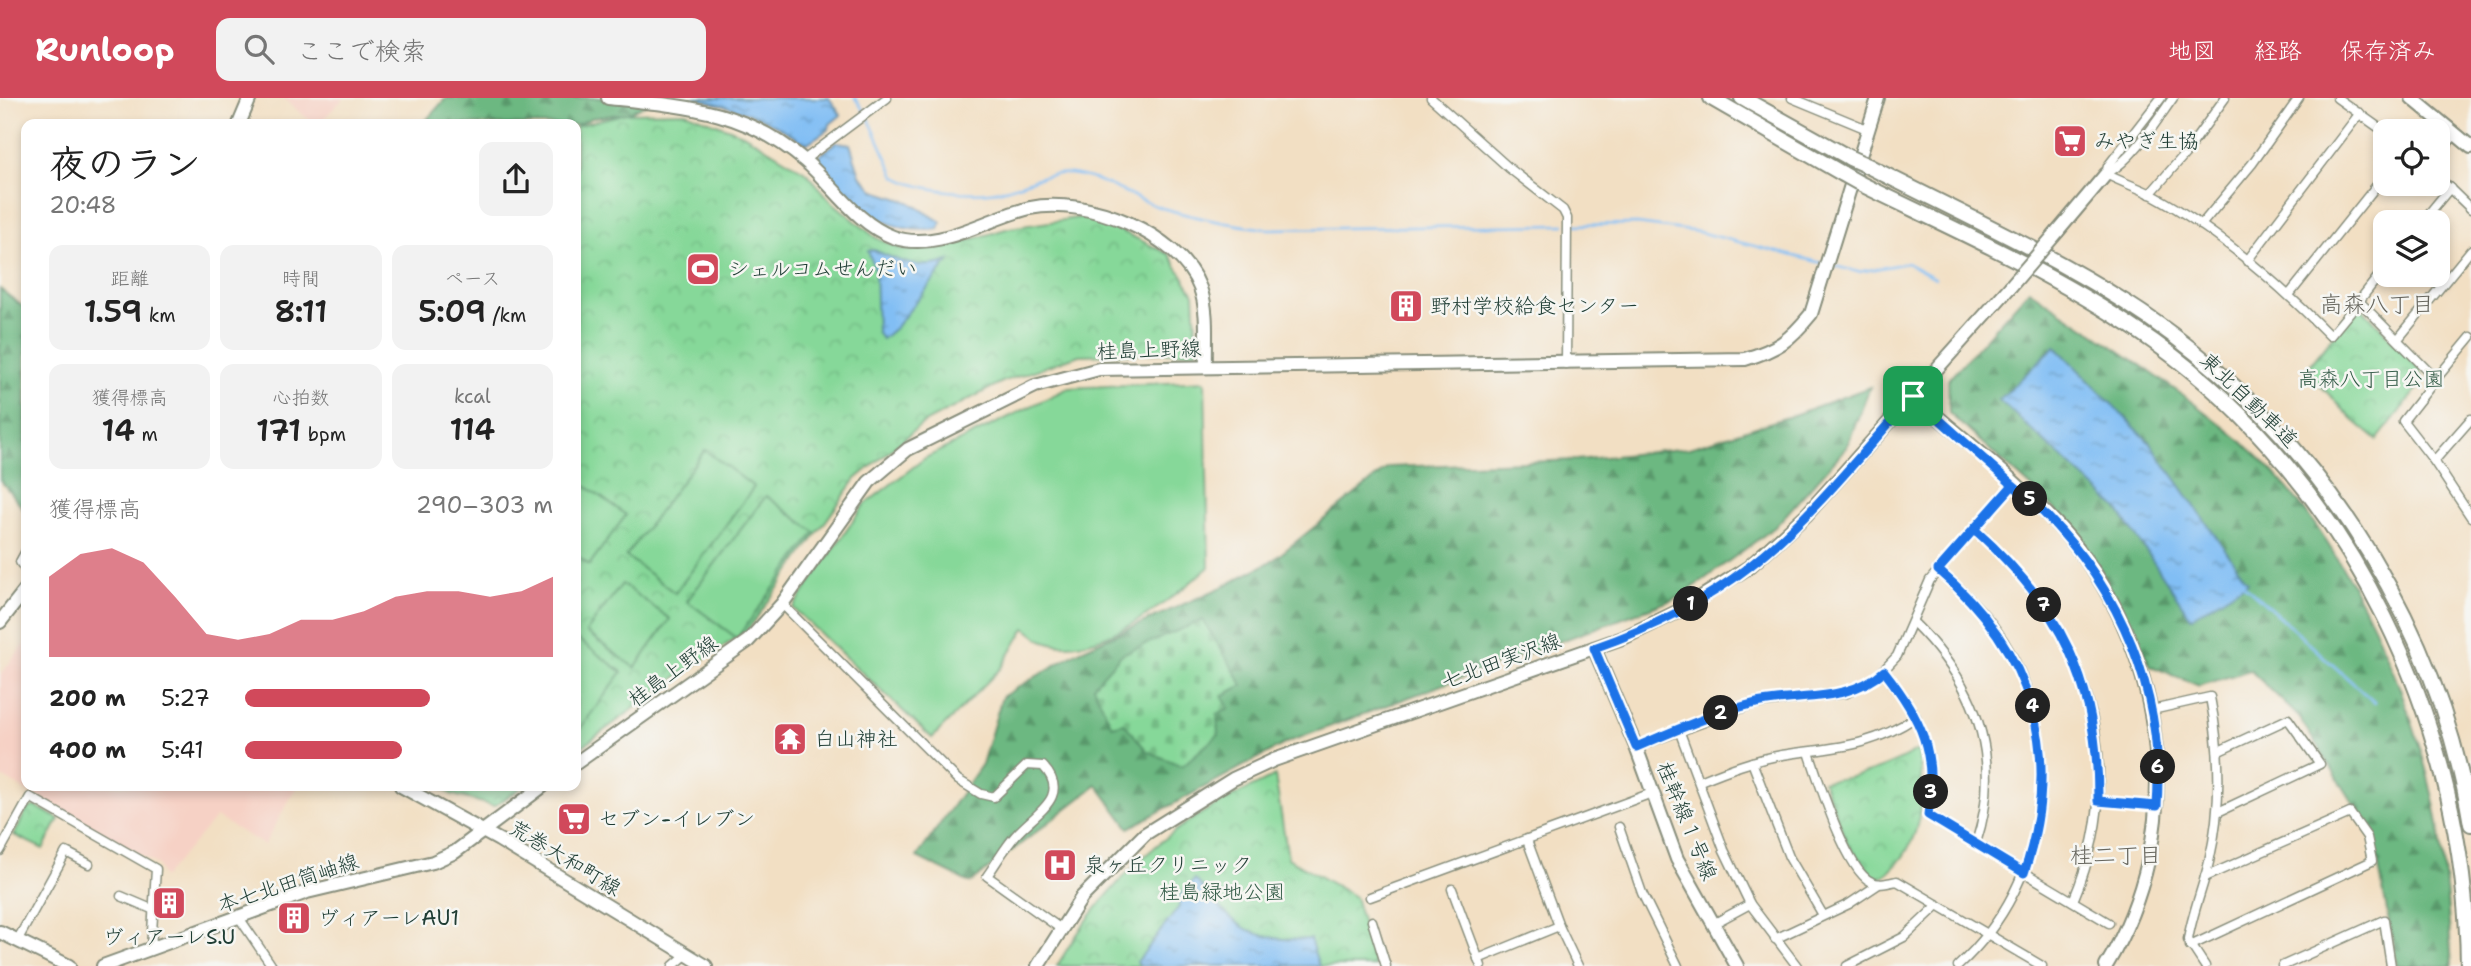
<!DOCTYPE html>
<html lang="ja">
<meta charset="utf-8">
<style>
body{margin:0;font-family:"Shantell Sans","Klee One",sans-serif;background:#f2f2f2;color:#222;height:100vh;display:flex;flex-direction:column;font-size:26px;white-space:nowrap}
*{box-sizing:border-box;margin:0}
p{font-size:23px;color:#767676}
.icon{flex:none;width:38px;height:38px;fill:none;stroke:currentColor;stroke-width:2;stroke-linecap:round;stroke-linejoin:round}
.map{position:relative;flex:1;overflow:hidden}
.drawer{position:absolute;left:21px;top:21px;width:560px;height:672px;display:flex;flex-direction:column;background:#fff;border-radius:14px;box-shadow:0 4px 10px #0003}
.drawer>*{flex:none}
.fabs{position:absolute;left:2373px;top:21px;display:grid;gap:14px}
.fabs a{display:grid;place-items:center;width:77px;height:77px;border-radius:14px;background:#fff;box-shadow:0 4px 10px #0003;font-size:35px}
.pin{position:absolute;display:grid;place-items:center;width:60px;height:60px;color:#fff;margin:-30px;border-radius:14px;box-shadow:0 4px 10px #0006}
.km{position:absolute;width:35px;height:35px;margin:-18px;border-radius:50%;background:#222;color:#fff;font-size:19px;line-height:35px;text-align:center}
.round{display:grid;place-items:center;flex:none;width:74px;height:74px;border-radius:14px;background:#f2f2f2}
.head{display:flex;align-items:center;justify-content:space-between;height:119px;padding:0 28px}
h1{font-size:38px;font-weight:600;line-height:52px}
.figures{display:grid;grid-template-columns:repeat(3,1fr);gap:10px;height:119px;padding:7px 28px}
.figures div{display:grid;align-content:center;border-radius:14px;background:#f2f2f2;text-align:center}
.figures b{font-size:30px;font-weight:600}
.figures small{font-size:19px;font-weight:400}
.figures p{font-size:19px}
.chart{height:196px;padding:14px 28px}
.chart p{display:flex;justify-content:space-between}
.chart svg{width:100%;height:126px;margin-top:7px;fill:#d1495b;opacity:.7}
ul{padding:0 28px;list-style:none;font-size:23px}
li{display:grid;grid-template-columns:112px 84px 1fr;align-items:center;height:52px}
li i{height:18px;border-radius:9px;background:#d1495b}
header{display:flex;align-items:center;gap:42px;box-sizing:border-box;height:98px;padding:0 35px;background:#d1495b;color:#fff}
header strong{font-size:33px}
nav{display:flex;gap:38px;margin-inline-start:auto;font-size:24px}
.search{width:490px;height:63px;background:#f2f2f2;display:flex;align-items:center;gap:18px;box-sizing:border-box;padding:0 24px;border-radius:14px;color:#767676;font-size:26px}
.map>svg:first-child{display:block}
.built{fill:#f6d1c5}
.forest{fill:url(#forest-firs);stroke:#467a5a;stroke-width:2}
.cemetery{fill:url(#cemetery-stones);stroke:#528a66;stroke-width:2}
.park{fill:url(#park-crowns);stroke:#528a66;stroke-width:2}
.pitch{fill:#86d899;stroke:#528a66;stroke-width:2}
.water{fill:url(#water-ripples);stroke:#507e94;stroke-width:2}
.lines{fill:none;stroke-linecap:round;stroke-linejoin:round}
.stream{stroke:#81bef4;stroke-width:2.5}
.street-casing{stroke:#888e7c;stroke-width:11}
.secondary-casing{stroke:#888e7c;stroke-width:16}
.primary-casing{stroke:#888e7c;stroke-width:16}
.highway-casing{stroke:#888e7c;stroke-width:18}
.street{stroke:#fff;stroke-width:8}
.secondary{stroke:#fff;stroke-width:12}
.primary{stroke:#fff;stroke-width:12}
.highway{stroke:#fff;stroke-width:14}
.secondary-bridge-casing{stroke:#888e7c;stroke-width:16;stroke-linecap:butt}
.highway-bridge-casing{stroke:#888e7c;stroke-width:18;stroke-linecap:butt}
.secondary-bridge{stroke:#fff;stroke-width:12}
.highway-bridge{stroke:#fff;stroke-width:14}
.route-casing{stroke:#fff;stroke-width:14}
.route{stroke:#1a73e8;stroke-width:9}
.labels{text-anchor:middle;stroke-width:5;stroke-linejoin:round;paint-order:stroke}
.poi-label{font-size:21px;fill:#1f3d34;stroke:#f6f6f2;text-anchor:start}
.street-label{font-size:21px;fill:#1f3d34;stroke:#f6f6f2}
.park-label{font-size:21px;fill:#345c48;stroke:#f6f6f2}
.neighbourhood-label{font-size:23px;fill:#67665e;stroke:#f6f6f2}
</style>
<header>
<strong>Runloop</strong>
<div class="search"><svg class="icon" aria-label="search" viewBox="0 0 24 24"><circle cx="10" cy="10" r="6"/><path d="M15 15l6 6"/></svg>ここで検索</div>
<nav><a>地図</a><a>経路</a><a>保存済み</a></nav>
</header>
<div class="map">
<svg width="2471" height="868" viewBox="0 0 2471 868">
<defs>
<pattern id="forest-firs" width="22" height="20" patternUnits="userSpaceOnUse" patternTransform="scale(1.75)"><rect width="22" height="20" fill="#6cb881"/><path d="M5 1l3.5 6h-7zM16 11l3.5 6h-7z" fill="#58976a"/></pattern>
<pattern id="cemetery-stones" width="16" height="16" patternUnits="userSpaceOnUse" patternTransform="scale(1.75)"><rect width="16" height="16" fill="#86d899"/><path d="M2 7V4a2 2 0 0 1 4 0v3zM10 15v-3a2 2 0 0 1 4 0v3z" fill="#73ba84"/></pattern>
<pattern id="park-crowns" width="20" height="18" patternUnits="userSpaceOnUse" patternTransform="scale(1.75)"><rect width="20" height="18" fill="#86d899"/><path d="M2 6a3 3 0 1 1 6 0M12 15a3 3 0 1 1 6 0" fill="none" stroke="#73ba84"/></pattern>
<pattern id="water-ripples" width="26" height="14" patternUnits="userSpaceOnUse" patternTransform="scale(1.75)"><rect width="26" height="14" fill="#81bef4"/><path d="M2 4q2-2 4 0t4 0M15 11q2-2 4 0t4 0" fill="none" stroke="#699cc6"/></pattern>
</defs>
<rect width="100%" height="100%" fill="#f6f6f2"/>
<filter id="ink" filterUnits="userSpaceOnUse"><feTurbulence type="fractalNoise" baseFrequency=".0143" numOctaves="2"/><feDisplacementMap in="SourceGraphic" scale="14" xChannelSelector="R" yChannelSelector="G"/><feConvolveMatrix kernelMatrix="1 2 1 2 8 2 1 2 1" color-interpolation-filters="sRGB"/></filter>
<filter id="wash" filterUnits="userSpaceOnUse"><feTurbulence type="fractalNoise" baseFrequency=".00686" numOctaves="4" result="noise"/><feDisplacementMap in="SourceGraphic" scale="28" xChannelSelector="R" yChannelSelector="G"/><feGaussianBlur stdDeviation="1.57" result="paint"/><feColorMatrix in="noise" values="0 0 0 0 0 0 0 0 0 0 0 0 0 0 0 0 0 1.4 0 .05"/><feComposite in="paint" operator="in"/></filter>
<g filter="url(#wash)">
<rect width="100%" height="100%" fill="#f2dfc3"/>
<g class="built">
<polygon points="283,0 344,0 318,26 314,26"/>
<polygon points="26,544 26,688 297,688 264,747 216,719 163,780 158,767 0,678 0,577"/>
</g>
<g class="forest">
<polygon points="446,0 660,0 627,15 592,20 576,27 423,26"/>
<polygon points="0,191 26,211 26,414 0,382"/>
<path d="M2029,192C2100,240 2174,287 2240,342C2336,424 2406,579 2433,700C2445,756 2448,812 2452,868H2397L2373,736L2299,619L2250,572L2199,588L2151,568L2093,458L2050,406L1949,315L1948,282Z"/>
<polygon points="1870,289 1846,350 1775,429 1680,499 1288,644 1129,730 1097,687 970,785 917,759 982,666 1002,599 1079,553 1220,490 1272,463 1389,369 1577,362 1689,350 1788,319"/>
</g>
<polygon class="cemetery" points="1203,522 1243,587 1222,598 1229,610 1217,616 1218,637 1182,668 1147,653 1124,625 1112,628 1093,588 1122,556"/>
<g class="park">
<polygon points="685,14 743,36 807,75 831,103 876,140 904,152 947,149 1009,130 1090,118 1169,156 1194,196 1197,254 1079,257 1002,284 922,326 856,381 747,533 678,578 576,653 576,28 627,15"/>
<polygon points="2357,209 2364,212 2421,273 2421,286 2377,342 2353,322 2306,272"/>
<path d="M1918,652C1926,698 1923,756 1877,782L1848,747L1823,683C1858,680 1888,670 1918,652Z"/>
<path d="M1275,678L1288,760L1355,799L1375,868H1057C1089,812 1139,755 1194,720C1219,704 1248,691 1275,678Z"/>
<polygon points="437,688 524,688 494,708 451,696"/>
<polygon points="35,708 59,721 43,751 14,737 27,711"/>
</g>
<g class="pitch">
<path d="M1205,283L1209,469C1171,501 1096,565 1042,542C1036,539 1030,533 1025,530L1001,570L932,640L793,510L864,407L925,360L1068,290Z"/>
<polygon points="705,352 754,389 675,495 626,458"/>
<polygon points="576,381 626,417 589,467 576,457"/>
<polygon points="766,398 815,434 737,540 687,503"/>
<polygon points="622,486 670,521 635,570 586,534"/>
<polygon points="576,540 622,574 576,636"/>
</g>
<g class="water">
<path d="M693,0H829L841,17L830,26L829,31L806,46C766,19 738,10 693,0Z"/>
<path d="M837,44L850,46L860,77L875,93L909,104L941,124L939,131C877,138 860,104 820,65L819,58Z"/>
<path d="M874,152C900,164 921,173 949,163L896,229L882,241L877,234L875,171L868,153Z"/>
<polygon points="2055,248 2150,345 2248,484 2191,520 2117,410 1999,302"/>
<path d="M1195,781C1234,825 1246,845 1310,841L1319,868H1140L1137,864L1179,809V799Z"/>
</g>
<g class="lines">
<g class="stream">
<polyline points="855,0 864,13"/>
<path d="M868,19L895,78C919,93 978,99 1005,91C1031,84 1047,72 1077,77C1107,82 1134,101 1162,110C1196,120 1233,127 1267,131L1564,127"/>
<polyline points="1570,127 1637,126 1699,134 1822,165"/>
<polyline points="1831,167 1858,174 1907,165 1935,180"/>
<polyline points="2242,485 2375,605"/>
</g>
</g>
</g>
<g filter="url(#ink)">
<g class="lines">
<g class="street-casing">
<g id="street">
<polyline points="1431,0 1509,70 1563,112 1567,120 1566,266"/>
<polyline points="1792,0 1867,31"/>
<polyline points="2337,0 2385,34"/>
<polyline points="2438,57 2456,35"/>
<polyline points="804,62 887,0"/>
<path d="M2106,76C2121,84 2137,89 2151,96C2218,132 2277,184 2330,238L2359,203L2436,281L2403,323L2434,363L2471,419"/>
<path d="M2106,76C2134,60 2155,25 2173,0"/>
<polyline points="2106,76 2108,68 2161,0"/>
<polyline points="2438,79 2471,111"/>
<polyline points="2150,96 2185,56 2225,0"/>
<polyline points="2422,124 2450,90"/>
<polyline points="2201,127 2252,66 2299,0"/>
<polyline points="2247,163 2360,15"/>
<polyline points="2289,197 2385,77"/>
<polyline points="2359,203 2385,170"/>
<polyline points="2398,241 2471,152"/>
<polyline points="2436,281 2471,239"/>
<polyline points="2434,363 2471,321"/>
<path d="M1974,431C2085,529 2133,661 2073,803"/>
<polyline points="26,453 20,464 26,473"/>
<path d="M1938,472C1959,490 1981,510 1997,533C2069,638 2052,783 1958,868"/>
<path d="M782,506L958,682L981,696L994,699L1027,667L1043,668C1072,699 1035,715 1016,737C1005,749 997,764 987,778L1061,831"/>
<path d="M1913,524C1976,586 2004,659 1976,745"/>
<path d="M1884,573C1922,621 1937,655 1928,717L2109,825"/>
<path d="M2152,612L2210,599C2221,655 2222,708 2209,764C2203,790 2192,816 2188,842L2205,868"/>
<polyline points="1679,632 1724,752 1750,806 1797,868"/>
<polyline points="1636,649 1753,606 1847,595 1877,579 1897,558 1930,482 2013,387"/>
<path d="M1809,654C1818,681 1846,771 1870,783C1879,788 1888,785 1897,783L2042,868"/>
<polyline points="1752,664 1789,759 1823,817"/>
<path d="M1700,683C1727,672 1753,662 1782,657C1835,649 1870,650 1916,619"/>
<polyline points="2098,703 2157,708"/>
<polyline points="2218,714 2320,666 2288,621 2219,653"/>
<polyline points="1619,729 1642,795 1678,868"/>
<polyline points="1527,742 1559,828 1578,868"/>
<polyline points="0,753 30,699 156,771 151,850"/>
<polyline points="1452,791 1481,868"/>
<polyline points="121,798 154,812"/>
<polyline points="1370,799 1652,695"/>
<polyline points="240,821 272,868"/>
<polyline points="1372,823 1386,868"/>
<polyline points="1713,826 1750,806"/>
<polyline points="1775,841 1849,806 1879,786"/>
<polyline points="17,843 66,754 89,766"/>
<polyline points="2190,848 2372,763 2367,739 2350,715 2205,779"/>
<polyline points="1478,861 1559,828"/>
<polyline points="673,868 687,856"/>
<polyline points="1847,868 1904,839 1938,807"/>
<polyline points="2282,868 2384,822 2391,868"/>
</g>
</g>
<g class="secondary-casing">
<g id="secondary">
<path d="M608,0C683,8 745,11 805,63C833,87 857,126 893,139C937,155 987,120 1030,110C1086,98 1179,135 1200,190C1209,214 1205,244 1206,269"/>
<polyline points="2412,0 2471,49"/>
<polyline points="2058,133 2106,76"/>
<path d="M1913,298C1965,343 2026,389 2070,441C2169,561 2187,733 2106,868"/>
<polyline points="1594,550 1636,649 1677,761 1737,868"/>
<path d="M576,665L748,543L782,506L869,384L908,351L1035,288L1099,271L1745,261C1778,251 1789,243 1811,216L1878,0"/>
<polyline points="401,688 499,742 706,868"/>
<polyline points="0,834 69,868"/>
<polyline points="103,868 307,794 433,764 455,754 543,688"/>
<polyline points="1038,868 1082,799 1145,736 1233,681 1274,662 1625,539 1679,513 1749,469 1807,416 2010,189"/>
</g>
</g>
<g class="primary-casing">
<g id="primary">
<polyline points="239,26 250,0"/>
<polyline points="0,524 26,491"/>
</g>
</g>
<g class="highway-casing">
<g id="highway">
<polyline points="1711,0 1843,76"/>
<polyline points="1742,0 1850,60"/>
<path d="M1868,68C1954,112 2043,152 2125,204C2306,319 2436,514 2471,726"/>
<path d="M1859,85C1959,134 2063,179 2154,244C2352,386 2466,627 2468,868"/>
</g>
</g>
<use href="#street" class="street"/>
<use href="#secondary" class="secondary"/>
<use href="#primary" class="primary"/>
<use href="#highway" class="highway"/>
<g class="secondary-bridge-casing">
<polyline id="secondary-bridge" points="2010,189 2058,133"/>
</g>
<g class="highway-bridge-casing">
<g id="highway-bridge">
<polyline points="1850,60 1868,68"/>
<polyline points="1843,76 1859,85"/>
</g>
</g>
<use href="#secondary-bridge" class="secondary-bridge"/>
<use href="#highway-bridge" class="highway-bridge"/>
</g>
</g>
<g class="lines" filter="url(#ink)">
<g class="route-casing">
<path id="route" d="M1913,298C1861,356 1811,420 1750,468C1704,504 1649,531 1594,550L1636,649C1674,633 1712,616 1752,606C1798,595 1847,606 1884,573C1922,621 1937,655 1928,717L2024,775C2064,657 2033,552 1938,472L2013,387C2109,466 2166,582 2157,708L2098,703C2099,586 2061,508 1974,431L2013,387L1913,298"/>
</g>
<use href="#route" class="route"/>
</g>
<defs>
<g id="supermarket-square" transform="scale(1.75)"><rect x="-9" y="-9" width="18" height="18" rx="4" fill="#d1495b" stroke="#f6f6f2"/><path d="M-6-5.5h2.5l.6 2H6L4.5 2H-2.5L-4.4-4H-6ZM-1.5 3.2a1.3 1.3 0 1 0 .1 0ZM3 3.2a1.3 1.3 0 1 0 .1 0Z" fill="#fff"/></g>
<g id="stadium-square" transform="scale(1.75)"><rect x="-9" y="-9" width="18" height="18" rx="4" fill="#d1495b" stroke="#f6f6f2"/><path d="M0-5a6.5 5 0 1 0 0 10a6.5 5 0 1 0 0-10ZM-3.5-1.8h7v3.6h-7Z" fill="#fff"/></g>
<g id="building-square" transform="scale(1.75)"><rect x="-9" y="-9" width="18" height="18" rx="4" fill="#d1495b" stroke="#f6f6f2"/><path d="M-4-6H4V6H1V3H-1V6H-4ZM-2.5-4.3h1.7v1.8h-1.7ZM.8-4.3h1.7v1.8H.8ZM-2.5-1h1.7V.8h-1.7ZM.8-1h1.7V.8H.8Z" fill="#fff"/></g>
<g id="temple-square" transform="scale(1.75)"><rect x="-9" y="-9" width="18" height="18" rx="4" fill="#d1495b" stroke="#f6f6f2"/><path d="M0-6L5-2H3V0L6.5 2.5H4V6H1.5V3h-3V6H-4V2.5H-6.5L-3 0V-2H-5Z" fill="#fff"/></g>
<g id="hospital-square" transform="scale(1.75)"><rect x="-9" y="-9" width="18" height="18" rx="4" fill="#d1495b" stroke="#f6f6f2"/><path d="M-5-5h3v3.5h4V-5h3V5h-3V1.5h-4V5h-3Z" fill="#fff"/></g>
</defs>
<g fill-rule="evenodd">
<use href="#supermarket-square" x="2070" y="43"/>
<use href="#stadium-square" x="703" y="171"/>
<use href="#building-square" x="1406" y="208"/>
<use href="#temple-square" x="790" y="641"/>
<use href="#supermarket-square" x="574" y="721"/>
<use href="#hospital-square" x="1060" y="767"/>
<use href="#building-square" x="169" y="805"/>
<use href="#building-square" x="294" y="820"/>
</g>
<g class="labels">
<g class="poi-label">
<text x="2094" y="50">みやぎ生協</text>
<text x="728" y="178">シェルコムせんだい</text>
<text x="1430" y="215">野村学校給食センター</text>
<text x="814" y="648">白山神社</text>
<text x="598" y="728">セブン-イレブン</text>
<text x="1084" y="774">泉ヶ丘クリニック</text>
<text x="318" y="827">ヴィアーレAU1</text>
<text x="169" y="846" text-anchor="middle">ヴィアーレS.U</text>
</g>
<g class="street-label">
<text transform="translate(1149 252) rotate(-2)" y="7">桂島上野線</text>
<text transform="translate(2249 302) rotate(44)" y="7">東北自動車道</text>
<text transform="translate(1501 563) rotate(-20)" y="7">七北田実沢線</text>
<text transform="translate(673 573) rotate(-36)" y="7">桂島上野線</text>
<text transform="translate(1687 723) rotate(68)" y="7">桂幹線１号線</text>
<text transform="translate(565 760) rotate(31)" y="7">荒巻大和町線</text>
<text transform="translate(288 785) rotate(-18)" y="7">本七北田筒岫線</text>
</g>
<g class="park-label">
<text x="2371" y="288">高森八丁目公園</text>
<text x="1222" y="801">桂島緑地公園</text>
</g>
<g class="neighbourhood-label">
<text x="2377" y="214">高森八丁目</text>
<text x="2116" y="765">桂二丁目</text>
</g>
</g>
</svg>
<div class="fabs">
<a><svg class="icon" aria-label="locate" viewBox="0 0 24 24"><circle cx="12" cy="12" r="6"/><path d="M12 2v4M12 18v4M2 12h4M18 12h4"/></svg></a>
<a><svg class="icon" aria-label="layers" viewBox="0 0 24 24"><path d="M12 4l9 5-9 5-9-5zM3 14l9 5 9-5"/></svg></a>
</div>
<div class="pin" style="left:1913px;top:298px;background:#1e9e55"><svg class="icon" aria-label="arrive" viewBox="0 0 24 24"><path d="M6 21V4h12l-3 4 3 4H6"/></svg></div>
<b class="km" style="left:1691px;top:506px">1</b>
<b class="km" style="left:1721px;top:615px">2</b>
<b class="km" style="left:1931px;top:694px">3</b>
<b class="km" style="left:2033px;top:608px">4</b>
<b class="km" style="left:2030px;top:401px">5</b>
<b class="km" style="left:2158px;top:669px">6</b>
<b class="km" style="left:2044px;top:507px">7</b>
<section class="drawer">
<div class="head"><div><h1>夜のラン</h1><p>20:48</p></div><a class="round"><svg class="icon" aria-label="share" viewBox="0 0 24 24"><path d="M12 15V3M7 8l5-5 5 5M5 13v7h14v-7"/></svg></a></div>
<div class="figures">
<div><p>距離</p><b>1.59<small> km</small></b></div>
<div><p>時間</p><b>8:11</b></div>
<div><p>ペース</p><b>5:09<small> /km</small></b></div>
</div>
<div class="figures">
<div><p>獲得標高</p><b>14<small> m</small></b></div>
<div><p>心拍数</p><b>171<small> bpm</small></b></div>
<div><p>kcal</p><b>114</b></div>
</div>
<div class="chart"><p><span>獲得標高</span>290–303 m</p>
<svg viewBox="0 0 160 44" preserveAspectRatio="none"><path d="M0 44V16L10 8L20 6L30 11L40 23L50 36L60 38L70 36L80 31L90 31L100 28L110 23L120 21L130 21L140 23L150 21L160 16V44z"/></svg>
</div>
<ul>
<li><b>200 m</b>5:27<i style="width:60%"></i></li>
<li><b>400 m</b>5:41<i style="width:51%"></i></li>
</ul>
</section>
</div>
